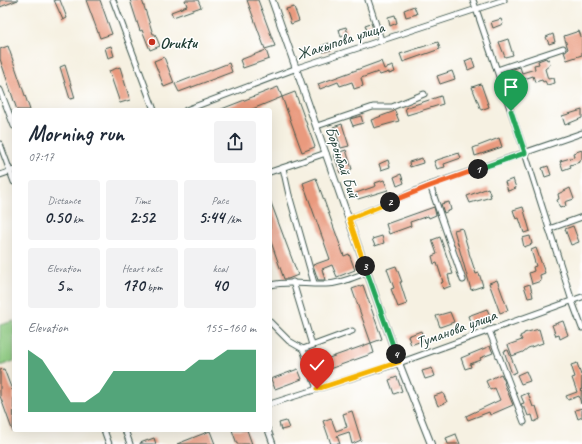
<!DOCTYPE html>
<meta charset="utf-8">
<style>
body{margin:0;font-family:Caveat,sans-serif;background:#f2f2f3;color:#1f2937;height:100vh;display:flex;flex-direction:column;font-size:15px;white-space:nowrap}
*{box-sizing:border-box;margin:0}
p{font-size:13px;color:#747a83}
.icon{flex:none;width:22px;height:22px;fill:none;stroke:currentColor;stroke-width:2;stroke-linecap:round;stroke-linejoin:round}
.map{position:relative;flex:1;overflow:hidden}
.details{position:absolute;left:12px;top:108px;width:260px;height:324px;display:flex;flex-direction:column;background:#fff;border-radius:4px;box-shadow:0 4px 16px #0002}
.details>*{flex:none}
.pin{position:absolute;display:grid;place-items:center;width:34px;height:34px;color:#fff;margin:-41px -17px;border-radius:50% 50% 50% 0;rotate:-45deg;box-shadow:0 0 4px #0007}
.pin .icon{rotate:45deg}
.km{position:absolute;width:20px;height:20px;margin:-10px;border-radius:50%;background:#222;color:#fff;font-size:11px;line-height:20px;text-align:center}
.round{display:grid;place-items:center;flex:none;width:42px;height:42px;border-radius:4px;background:#f2f2f3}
.headline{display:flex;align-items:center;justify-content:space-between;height:68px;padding:0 16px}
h1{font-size:22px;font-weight:800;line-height:30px}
.stats{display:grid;grid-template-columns:repeat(3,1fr);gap:6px;height:68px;padding:4px 16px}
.stats div{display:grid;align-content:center;border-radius:4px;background:#f2f2f3;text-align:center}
.stats b{font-size:17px;font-weight:800}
.stats small{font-size:11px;font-weight:400}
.stats p{font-size:11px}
.chart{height:112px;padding:8px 16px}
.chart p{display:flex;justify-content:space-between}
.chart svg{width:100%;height:72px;margin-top:4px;fill:#0b8043;opacity:.7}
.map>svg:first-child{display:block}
.green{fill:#8fcc82;stroke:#57845b}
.building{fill:#e99a7e}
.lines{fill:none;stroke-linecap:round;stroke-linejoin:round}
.minor-casing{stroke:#3f584e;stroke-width:7}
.tertiary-casing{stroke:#3f584e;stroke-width:8}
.minor{stroke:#fff;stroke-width:5}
.tertiary{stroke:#fff;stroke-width:6}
.split-1-casing{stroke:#fff;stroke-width:8}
.split-2-casing{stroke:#fff;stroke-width:8}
.split-3-casing{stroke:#fff;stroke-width:8}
.split-4-casing{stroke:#fff;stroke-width:8}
.split-5-casing{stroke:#fff;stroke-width:8}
.split-1{stroke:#22a559;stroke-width:5}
.split-2{stroke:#f0652b;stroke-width:5}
.split-3{stroke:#f5b400;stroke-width:5}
.split-4{stroke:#22a559;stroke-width:5}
.split-5{stroke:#f5b400;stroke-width:5}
.poi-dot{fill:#c8321e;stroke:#fff;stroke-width:1.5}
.labels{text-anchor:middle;stroke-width:3;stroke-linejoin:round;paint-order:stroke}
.street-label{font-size:16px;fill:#1f3d34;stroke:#fff}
.poi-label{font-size:16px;font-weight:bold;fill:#1f3d34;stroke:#fff;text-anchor:start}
</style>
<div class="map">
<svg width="582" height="444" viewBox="0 0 582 444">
<rect width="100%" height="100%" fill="#fff"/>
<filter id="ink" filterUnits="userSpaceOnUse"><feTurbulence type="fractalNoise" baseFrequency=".025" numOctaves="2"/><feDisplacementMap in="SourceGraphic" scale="8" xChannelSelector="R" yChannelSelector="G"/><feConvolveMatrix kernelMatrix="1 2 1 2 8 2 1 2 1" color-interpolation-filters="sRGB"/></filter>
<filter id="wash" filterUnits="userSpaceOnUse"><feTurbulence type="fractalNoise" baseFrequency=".012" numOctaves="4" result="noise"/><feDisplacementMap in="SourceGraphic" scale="16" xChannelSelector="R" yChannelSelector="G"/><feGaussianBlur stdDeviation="0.9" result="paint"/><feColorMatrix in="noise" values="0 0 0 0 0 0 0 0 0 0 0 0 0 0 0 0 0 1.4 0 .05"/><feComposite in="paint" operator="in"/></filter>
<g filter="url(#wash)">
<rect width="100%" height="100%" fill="#f6f1e2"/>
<polygon class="green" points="14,321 14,361 0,366 0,325"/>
<g id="blocks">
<g class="building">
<polygon points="0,0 18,0 0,7"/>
<polygon points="54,0 60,0 67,18 63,20"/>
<polygon points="86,0 100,0 112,34 100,38"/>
<polygon points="130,0 142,0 153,34 155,34 160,46 150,50 142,30 140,31"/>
<polygon points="185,0 198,0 201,7 173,17 171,12 187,6"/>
<polygon points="247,0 258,0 275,46 265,49"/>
<polygon points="414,6 417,14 406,17 404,10"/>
<polygon points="294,7 299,21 291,24 286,9"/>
<polygon points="395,15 397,23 390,26 388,17"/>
<polygon points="501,19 503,24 493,28 491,22"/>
<polygon points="371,23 374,31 368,33 365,25"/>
<polygon points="346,27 348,34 341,37 339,29"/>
<polygon points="579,31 582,39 582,55 567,60 564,52 568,49 564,36"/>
<polygon points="553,34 555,42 549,44 546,37"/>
<polygon points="508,39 513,55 505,57 499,42"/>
<polygon points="438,42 440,49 403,62 400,54"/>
<polygon points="329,43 331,50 323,52 321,46"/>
<polygon points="8,46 30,110 17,110 0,59 0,49"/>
<polygon points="111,46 114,56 108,58 105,48"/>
<polygon points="266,50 269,59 243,68 240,60"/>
<polygon points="164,57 174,83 164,87 154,61"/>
<polygon points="472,58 475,67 468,70 465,61"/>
<polygon points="546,58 547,60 549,59 550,65 545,69 548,79 554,78 555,83 547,85 545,81 543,82 542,80 535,82 533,76 521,80 523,88 516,90 510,70 520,67 522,73 535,69 534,65 539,64 538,61"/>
<polygon points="381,61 384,69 393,66 395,72 389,74 389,72 380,75 378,72 361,78 363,86 354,89 352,82 340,86 338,82 320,89 318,84"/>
<polygon points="229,63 232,72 179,92 175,84"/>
<polygon points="65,65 75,98 70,99 60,67"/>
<polygon points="120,67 130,100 120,103 109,71"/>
<polygon points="452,71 455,79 440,84 437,76"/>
<polygon points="481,84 489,107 481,110 472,87"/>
<polygon points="278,87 282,97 250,110 219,110"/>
<polygon points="295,92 315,147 302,152 282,97"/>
<polygon points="441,96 443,104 407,115 405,108"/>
<polygon points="582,110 582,118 565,125 562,116"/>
<polygon points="395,111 399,121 374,128 371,120"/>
<polygon points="361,116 363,123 353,126 350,119"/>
<polygon points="342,124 349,146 341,148 336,133 335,133 333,127"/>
<polygon points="499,138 502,147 475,156 473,148"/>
<polygon points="346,150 352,169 340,173 334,154"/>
<polygon points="582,150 582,159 580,160 580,162 570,165 571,167 563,170 560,161 574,157 573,153"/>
<polygon points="459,153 461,158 444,164 445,167 437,169 434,161"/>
<polygon points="422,158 423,163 410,167 409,162"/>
<polygon points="388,160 390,167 381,170 379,164"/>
<polygon points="548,166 551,175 545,177 542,168"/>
<polygon points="401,174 404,183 397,186 394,177"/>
<polygon points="316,178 344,256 349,254 355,270 337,277 332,265 322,269 325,280 318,280 313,265 330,259 303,183"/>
<polygon points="513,179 516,188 508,191 505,182"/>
<polygon points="384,180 388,190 358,199 356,193 376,186 375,183"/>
<polygon points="488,188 491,197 470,203 467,196"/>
<polygon points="570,188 574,199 565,202 566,206 560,208 557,200 559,199 558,194"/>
<polygon points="270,200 298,275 288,279 284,279 270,239"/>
<polygon points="449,202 451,210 444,213 441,204"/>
<polygon points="434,207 436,215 429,218 428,216 410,222 411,226 389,234 386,224"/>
<polygon points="523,207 530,231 524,233 519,218 516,219 513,210"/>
<polygon points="573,226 579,242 571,245 565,229"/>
<polygon points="462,228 469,252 469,253 476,274 479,273 483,286 471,290 454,230"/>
<polygon points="382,236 384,243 375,246 372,239"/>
<polygon points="530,236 532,244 524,247 522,238"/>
<polygon points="440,237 453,274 448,275 451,286 443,289 441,283 443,282 437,263 434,264 432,256 437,254 432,240"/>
<polygon points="536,248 545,273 540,275 541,281 532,284 529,273 534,271 533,267 536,266 531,250"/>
<polygon points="396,266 402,282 400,282 407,304 398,307 391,289 394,288 387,269"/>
<polygon points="497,280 508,310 500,313 489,283"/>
<polygon points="530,284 533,297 528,298 524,286"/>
<polygon points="363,285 382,339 371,343 352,289"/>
<polygon points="487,309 491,318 471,324 468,316"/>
<polygon points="450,312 454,322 440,327 436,316"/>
<polygon points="563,321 568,335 560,339 559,335 556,336 552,325"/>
<polygon points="539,329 543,343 528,348 523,352 512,356 508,345 522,340 520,336 524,334 524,333"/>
<polygon points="421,331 424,340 411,345 408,336"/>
<polygon points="371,343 374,353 318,373 315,363"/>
<polygon points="490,346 493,353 480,358 481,360 470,364 471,367 465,369 461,358"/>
<polygon points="508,350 517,372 512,374 504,351"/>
<polygon points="577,363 581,375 582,374 581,404 579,396 568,400 566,396 577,392 572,378 575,377 571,365"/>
<polygon points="432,368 435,376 425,379 422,371"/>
<polygon points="4,369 12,390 14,389 13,432 0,396 0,370"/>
<polygon points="298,369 302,379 275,389 271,379"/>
<polygon points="526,371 530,381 521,384 517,375"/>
<polygon points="501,374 505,382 504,383 513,405 490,415 489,412 468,420 466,416 500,400 495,388 490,390 486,381"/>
<polygon points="397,377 402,391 394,394 389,380"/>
<polygon points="443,393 447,402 438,406 434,396"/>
<polygon points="528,393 533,407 536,406 540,419 534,422 532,415 528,416 525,408 523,408 521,404 524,403 521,396"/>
<polygon points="582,408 582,417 578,419 575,410"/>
<polygon points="352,411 361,440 352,444 349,432 337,436 340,444 331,444 323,421 331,418 336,431 347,427 343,414"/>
<polygon points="286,421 289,428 281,430 279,423"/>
<polygon points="232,430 247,430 252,444 237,444"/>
<polygon points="210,431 215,444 177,444"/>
<polygon points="456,434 460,444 448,444 446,438"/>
<polygon points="154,438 156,444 140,444 140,443"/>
</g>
</g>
</g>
<g filter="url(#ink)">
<use href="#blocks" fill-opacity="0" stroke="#3f584e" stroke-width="1"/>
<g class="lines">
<g class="minor-casing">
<g id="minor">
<polyline points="113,0 154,110"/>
<polyline points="368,0 381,40"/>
<polyline points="473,0 525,153 572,301 582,328"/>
<polyline points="497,70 563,48"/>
<polyline points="0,90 14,126"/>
<polyline points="186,110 297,68 504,0"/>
<polyline points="317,126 373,107 392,107 424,94"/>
<polyline points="0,144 14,182"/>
<polyline points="283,168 289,195 314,283"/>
<polyline points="270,172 326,153"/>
<polyline points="0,175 14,170"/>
<polyline points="430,185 463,280"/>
<polyline points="349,219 430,185 582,133"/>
<polyline points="549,229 582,217"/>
<polyline points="293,282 312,345"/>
<path d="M270,285C291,280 306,285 326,284C340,284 354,277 368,272"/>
<polyline points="270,322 289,341 303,349"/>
<polyline points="489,330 524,422"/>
<polyline points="317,389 303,349 352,331"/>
<polyline points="270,404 399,363 582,297"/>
<polyline points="104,430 109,444"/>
<polyline points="125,430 130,444"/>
<polyline points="268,430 273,444"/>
</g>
</g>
<g class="tertiary-casing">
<polyline id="tertiary" points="272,0 399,363 431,444"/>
</g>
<use href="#minor" class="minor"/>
<use href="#tertiary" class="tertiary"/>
</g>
</g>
<g class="lines" filter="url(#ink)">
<g class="split-1-casing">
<polyline id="split-1" points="478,169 525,153 511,111"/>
</g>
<g class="split-2-casing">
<polyline id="split-2" points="390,202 430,186 478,169"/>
</g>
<g class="split-3-casing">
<polyline id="split-3" points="365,266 349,219 390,202"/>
</g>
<g class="split-4-casing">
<polyline id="split-4" points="365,266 396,354"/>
</g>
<g class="split-5-casing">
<polyline id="split-5" points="317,389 399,362 396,354"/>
</g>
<use href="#split-1" class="split-1"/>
<use href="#split-2" class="split-2"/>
<use href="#split-3" class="split-3"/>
<use href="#split-4" class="split-4"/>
<use href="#split-5" class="split-5"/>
</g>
<circle class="poi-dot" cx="152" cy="42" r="4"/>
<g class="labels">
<g class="street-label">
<text transform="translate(340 40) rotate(-18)" y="6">Жакыпова улица</text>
<text transform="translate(343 162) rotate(71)" y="6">Боронбай Бий</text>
<text transform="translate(456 328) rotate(-20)" y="6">Туманова улица</text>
</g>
<g class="poi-label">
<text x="160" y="48">Oruktu</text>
</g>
</g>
</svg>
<div class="pin" style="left:511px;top:111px;background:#1e9e55"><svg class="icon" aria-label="arrive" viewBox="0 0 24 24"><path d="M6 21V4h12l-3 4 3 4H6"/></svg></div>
<div class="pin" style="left:317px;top:389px;background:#d93025"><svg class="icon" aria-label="check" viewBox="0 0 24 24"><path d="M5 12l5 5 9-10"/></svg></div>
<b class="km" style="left:478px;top:169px">1</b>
<b class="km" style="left:390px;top:202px">2</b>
<b class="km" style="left:365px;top:266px">3</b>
<b class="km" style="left:396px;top:354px">4</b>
<section class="details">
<div class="headline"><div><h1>Morning run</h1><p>07:17</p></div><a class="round"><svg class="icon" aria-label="share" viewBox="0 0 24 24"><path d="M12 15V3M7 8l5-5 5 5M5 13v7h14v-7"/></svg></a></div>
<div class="stats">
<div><p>Distance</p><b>0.50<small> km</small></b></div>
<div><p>Time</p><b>2:52</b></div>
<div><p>Pace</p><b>5:44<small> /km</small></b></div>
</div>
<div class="stats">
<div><p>Elevation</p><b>5<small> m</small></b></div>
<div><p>Heart rate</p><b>170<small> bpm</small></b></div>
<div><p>kcal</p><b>40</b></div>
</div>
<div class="chart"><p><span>Elevation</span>155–160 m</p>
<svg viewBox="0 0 160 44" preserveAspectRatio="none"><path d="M0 44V6L10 12L20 25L30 38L40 38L50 32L60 19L70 19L80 19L90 19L100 19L110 19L120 12L130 12L140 6L150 6L160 6V44z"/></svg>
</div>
</section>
</div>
